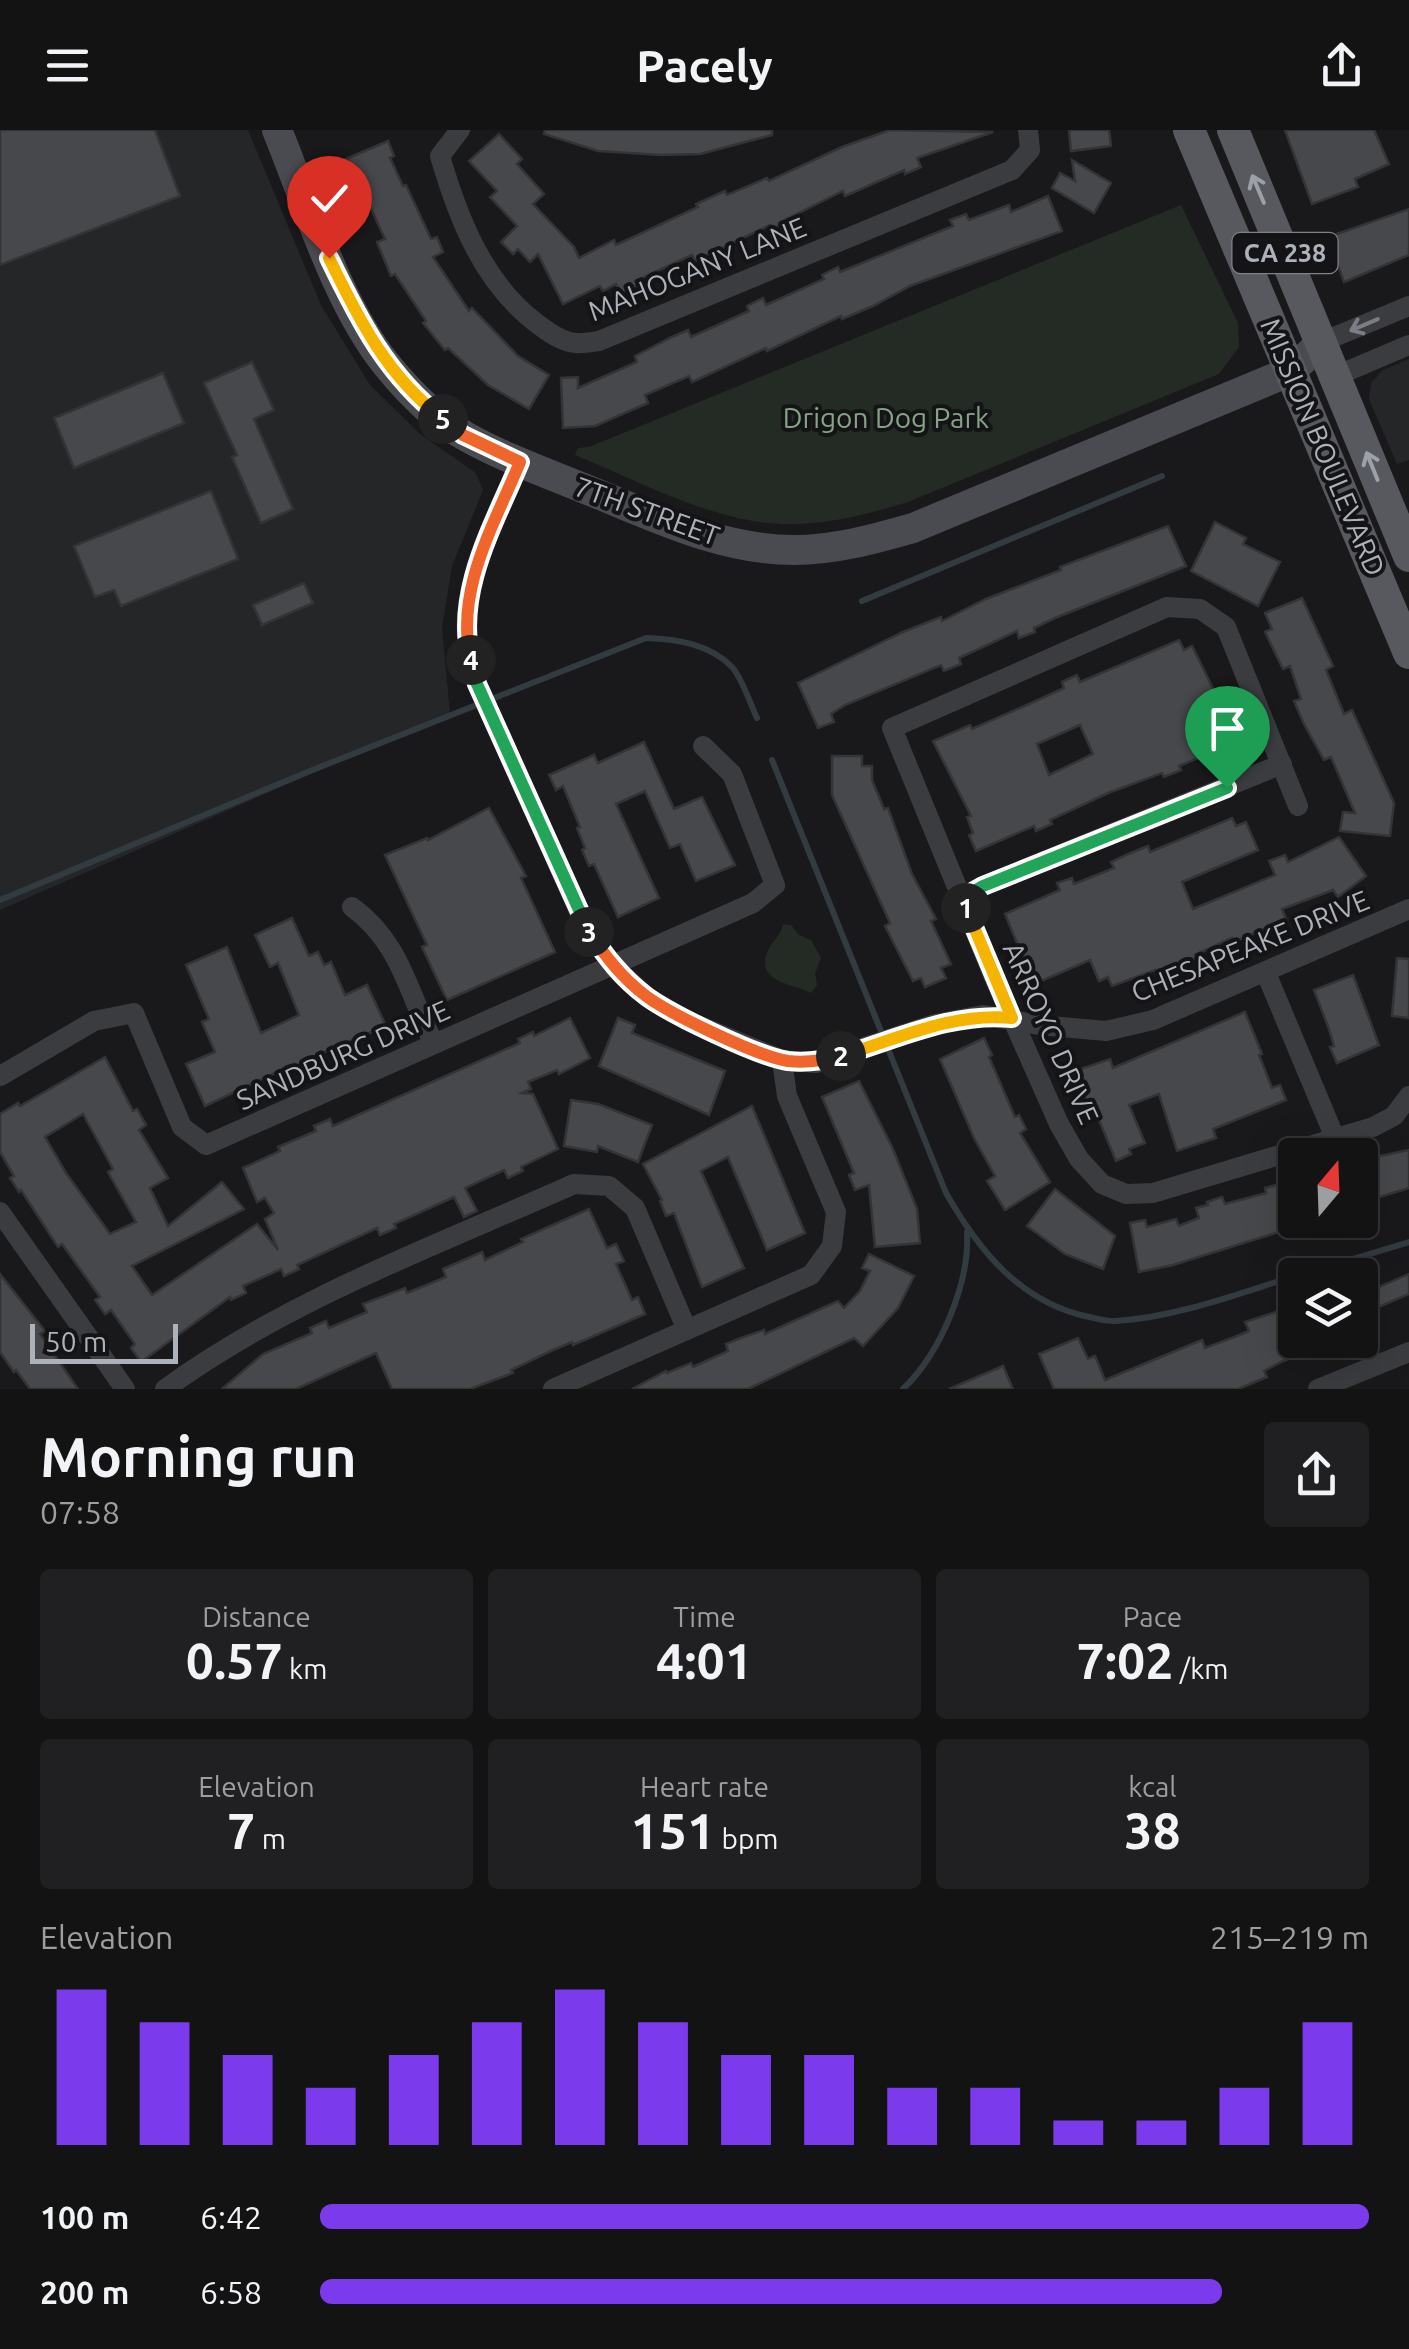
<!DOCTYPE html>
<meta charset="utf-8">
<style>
body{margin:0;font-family:Ubuntu,sans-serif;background:#202022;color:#f1f3f6;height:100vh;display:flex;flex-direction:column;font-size:38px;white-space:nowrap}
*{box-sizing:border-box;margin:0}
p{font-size:32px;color:#9d9ea0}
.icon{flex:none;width:55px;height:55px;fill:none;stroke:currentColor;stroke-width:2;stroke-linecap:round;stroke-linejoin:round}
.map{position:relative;height:1259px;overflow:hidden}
.side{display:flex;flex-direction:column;background:#131314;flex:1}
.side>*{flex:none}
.needle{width:65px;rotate:19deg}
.tools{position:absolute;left:1278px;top:1008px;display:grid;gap:20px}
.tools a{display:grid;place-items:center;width:100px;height:100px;border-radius:10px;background:#131314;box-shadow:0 10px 40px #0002,0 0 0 2px #323234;font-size:50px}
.scale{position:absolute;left:30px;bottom:25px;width:148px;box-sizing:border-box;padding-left:10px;border:5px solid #adb2ba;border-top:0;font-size:28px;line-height:35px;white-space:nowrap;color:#adb2ba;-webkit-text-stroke:8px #141416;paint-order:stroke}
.pin{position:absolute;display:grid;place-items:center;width:85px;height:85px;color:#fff;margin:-102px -42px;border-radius:50% 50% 50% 0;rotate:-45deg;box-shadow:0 0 10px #0007}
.pin .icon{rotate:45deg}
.km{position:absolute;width:50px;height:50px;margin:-25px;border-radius:50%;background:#222;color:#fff;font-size:28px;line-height:50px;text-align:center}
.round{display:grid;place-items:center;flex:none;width:105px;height:105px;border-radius:10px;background:#202022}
.overview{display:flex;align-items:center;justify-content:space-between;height:170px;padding:0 40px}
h1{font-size:55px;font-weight:700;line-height:75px}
.stats{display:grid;grid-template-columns:repeat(3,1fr);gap:15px;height:170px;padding:10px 40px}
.stats div{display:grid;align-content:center;border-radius:10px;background:#202022;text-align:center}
.stats b{font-size:50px;font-weight:700}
.stats small{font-size:28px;font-weight:400}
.stats p{font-size:28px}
.chart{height:280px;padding:20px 40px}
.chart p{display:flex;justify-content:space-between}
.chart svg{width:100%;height:180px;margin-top:10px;stroke:#7c3aed;stroke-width:6}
ul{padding:0 40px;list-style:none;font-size:32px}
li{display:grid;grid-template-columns:160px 120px 1fr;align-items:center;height:75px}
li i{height:25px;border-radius:12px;background:#7c3aed}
header{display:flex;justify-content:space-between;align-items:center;height:130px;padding:0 40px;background:#131314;font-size:45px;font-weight:700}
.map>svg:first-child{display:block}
.built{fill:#252628}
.green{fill:#242b24}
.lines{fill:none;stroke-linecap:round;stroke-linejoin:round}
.stream{stroke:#323b40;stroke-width:6}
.building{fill:#46484b;stroke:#343437;stroke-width:2.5;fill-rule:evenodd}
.street{stroke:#3b3c40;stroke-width:20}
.secondary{stroke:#494b50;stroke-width:30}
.primary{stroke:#57595f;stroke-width:32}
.oneway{stroke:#9ca0a8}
.oneway2{stroke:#7a7d83}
.split-1-casing{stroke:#fff;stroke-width:20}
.split-2-casing{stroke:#fff;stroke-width:20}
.split-3-casing{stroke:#fff;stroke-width:20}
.split-4-casing{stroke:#fff;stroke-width:20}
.split-5-casing{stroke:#fff;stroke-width:20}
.split-6-casing{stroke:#fff;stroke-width:20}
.split-1{stroke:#22a559;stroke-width:12}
.split-2{stroke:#f5b400;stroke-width:12}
.split-3{stroke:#f0652b;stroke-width:12}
.split-4{stroke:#22a559;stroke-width:12}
.split-5{stroke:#f0652b;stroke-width:12}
.split-6{stroke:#f5b400;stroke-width:12}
.labels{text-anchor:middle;stroke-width:8;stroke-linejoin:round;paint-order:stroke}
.shield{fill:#141416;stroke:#7f8389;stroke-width:2.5}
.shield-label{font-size:25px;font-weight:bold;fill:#adb2ba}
.street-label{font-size:28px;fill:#adb2ba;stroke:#141416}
.park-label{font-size:28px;fill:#86a386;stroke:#141416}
</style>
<header><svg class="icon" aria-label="menu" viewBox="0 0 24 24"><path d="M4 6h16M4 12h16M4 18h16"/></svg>Pacely<svg class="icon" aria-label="share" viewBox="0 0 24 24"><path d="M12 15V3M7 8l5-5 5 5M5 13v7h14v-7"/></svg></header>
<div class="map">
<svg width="1409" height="1259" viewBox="0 0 1409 1259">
<rect width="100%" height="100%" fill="#19191b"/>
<g class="built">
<polygon points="0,0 248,0 321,175 370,255 420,304 476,343 483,360 452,436 442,498 450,583 0,780"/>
<polygon points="1409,229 1409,330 1397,334 1369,269 1371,253 1383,240"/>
</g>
<g class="green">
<path d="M1181,75L1238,193L1239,217L1219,244L908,372C856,388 802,401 748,390C689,379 631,348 575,325L578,318L589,317Z"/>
<path d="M783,794L791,795L799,805L811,810L821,828L815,843L817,855L811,863C793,854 756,852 767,823C771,811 781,807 783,794Z"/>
</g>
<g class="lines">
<g class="stream">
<polyline points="862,471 1162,346"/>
<path d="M772,630L946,1063C978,1119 1019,1171 1085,1186C1095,1188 1106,1192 1116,1191C1177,1187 1237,1164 1295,1146"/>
<path d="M0,770L315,639L646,508C676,509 711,514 733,538C743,551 750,573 757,588"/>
<polyline points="1300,1145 1409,1112"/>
<path d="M903,1259C940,1224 970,1153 967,1102"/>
</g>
</g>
<g class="building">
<polygon points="0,0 155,0 180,66 0,135"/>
<polygon points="545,0 772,0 772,5 700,24 661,25 598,21 544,4"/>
<polygon points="890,0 993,2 917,28 921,37 905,44 904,40 845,66 843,61 785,90 786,93 772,99 770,95 695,131 692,125 635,151 637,155 621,164 616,154 603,161 600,156 563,174 538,124 530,132 518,119 513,124 501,112 517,96 490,67 497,61 469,31 499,4 522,29 517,34 544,64 533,74 574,117 579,128 614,110 616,115 698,77 696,74 725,61 727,65 767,48 769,51 842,17"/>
<polygon points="1069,0 1109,0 1111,16 1071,21"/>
<polygon points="1285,0 1374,0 1389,34 1355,49 1358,57 1312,74"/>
<polygon points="388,11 394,26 390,28 403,56 406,55 431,109 437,107 443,122 433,127 469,181 472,178 518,226 549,245 529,279 488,255 448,218 445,220 423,193 426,191 395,144 391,146 377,112 385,109 362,59 353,64 344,44 352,41 346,29"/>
<polygon points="1072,30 1111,53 1094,83 1052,58 1060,43 1075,51"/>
<polygon points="1048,66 1062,101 910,156 873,176 842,189 841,186 767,221 766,218 692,252 689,246 645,265 648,273 595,296 563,298 561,248 578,247 578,258 637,232 635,226 672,207 688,200 691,207 749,181 747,176 763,168 766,175 824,149 822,145 838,137 840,142 953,96 950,90 966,84 969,90 1009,75 1011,82"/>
<polygon points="1409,79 1409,125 1344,152 1328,107"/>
<polygon points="252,232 274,280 254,289 293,379 261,393 232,327 237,325 204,253"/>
<polygon points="163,243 184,293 74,338 54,288"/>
<polygon points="211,361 238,429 121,476 114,460 95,467 74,416"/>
<polygon points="1215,392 1246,408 1243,414 1280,432 1258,476 1191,441"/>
<polygon points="1168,396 1186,436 1055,488 1034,498 1035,502 1019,508 1017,501 959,528 961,534 944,541 941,535 845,575 831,584 834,592 818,598 798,553 903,502 941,487 942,491 986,469 1061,440 1060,437"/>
<polygon points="304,453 313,473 262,495 253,475"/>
<polygon points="1302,468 1333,536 1326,540 1344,584 1352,580 1394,673 1390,706 1340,701 1343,682 1355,683 1331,627 1324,630 1304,594 1294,571 1301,569 1290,536 1283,539 1265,502 1272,499 1265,483"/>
<path d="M1179,510L1184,520L1192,516L1239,611L1179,636L1181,640L1164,647L1162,643L1108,663L1050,690L1052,694L1036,701L1034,696L976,721L969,705L973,703L967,687L971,686L933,611L970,595L972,599L1027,575L1064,558L1062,552L1077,545L1080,552ZM1080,595L1093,624L1049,645L1037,614Z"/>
<polygon points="644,612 674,679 702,667 735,735 696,751 680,714 670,718 645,661 616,674 659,768 618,787 594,734 589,736 582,720 585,718 577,698 580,697 563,656 556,660 549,645 594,625 598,633"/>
<polygon points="832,626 862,626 862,636 872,636 872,650 884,679 888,678 912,744 936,789 931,791 951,834 941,838 946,848 925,857 921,848 913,851 885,796 890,793 832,665"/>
<polygon points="489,678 526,746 521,748 555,822 447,870 422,817 427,815 385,725 427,708 428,710"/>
<polygon points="1232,688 1236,696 1246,692 1258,720 1182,752 1193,779 1275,745 1269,731 1285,725 1288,732 1339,707 1366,746 1338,767 1333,760 1282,779 1288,794 1274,802 1271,796 1234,812 1232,808 1195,825 1196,828 1174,837 1176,841 1159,848 1155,840 1112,856 1108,847 1099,851 1090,830 1034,854 1005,784 1060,760 1057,753 1072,748 1074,754 1114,738 1111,732 1126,725 1148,716 1150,722"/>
<polygon points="292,788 309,826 318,822 324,835 331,832 345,865 367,855 386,896 311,928 312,932 296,939 294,934 205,976 186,934 215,922 202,892 209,889 186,835 227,817 261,903 299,885 278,833 270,837 255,805"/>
<polygon points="1397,828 1409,829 1409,888 1392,886"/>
<polygon points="1353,845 1379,915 1337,933 1330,917 1334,916 1329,899 1314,860"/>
<polygon points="1245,882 1262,924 1259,925 1272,958 1280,955 1286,970 1213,999 1216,1008 1177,1021 1159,964 1129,975 1145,1013 1129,1019 1131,1024 1116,1031 1092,973 1087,974 1082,960 1076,963 1069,943 1110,929 1113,938"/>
<path d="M570,888L590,928L559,944L557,940L528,952L531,959L522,963L533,964L558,1019L521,1037L523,1041L508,1048L504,1040L465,1058L477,1081L464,1087L454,1067L394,1094L396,1098L380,1105L377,1098L297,1135L299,1139L284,1146L281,1139L243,1156L246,1163L231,1170L230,1167L141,1232L131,1218L135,1214L111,1180L105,1184L95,1170L100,1167L62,1114L58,1117L21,1060L19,1062L10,1048L14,1046L0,1022V984L18,973L20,976L105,927L133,981L137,979L146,995L139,1000L168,1048L150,1058L168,1096L222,1052L244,1079L132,1136L152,1165L257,1094L278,1120L265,1089L274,1083L265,1068L257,1072L243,1038L280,1021L278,1017L316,1001L314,996L330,989L333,996L520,913L518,909L533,902L534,906ZM83,984L113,1039L108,1042L136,1092L110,1104L66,1043L45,1007Z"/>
<polygon points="618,888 635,895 632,903 725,941 709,985 599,936"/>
<polygon points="984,908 992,925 989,927 1015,987 1019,985 1026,999 1020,1003 1050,1052 1005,1080 987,1051 995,1046 974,1008 940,929"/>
<polygon points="859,951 893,1019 917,1079 920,1113 875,1117 869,1055 855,1060 849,1045 854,1043 822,967"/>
<polygon points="571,970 598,974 652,995 638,1032 598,1016 597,1022 564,1016"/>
<polygon points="752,976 805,1103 767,1120 728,1027 701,1041 744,1138 702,1157 674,1083 666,1086 660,1071 662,1070 643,1034"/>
<polygon points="1409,1020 1409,1058 1360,1073 1360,1030"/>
<polygon points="1295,1050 1295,1097 1173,1135 1139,1142 1130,1093 1145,1090 1147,1097 1176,1089 1179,1096 1199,1088 1196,1078 1208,1075 1207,1072 1222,1067 1225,1074 1266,1063 1265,1058"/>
<polygon points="1055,1059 1115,1106 1103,1139 1065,1124 1027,1096"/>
<polygon points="589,1079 607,1118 616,1114 624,1131 616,1134 632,1170 638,1167 645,1184 573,1215 572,1212 553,1220 511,1240 513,1243 470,1259 392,1259 376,1223 296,1259 222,1259 263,1224 312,1203 310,1198 326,1191 329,1198 367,1182 363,1174 405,1158 407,1163 446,1147 443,1139 482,1122 485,1130 523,1112 521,1109"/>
<polygon points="869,1124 914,1146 898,1178 863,1216 854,1208 748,1259 632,1259 666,1241 667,1243 691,1233 693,1237 728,1221 726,1214 741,1208 764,1200 765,1204 838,1171 844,1178 860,1161 870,1141 862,1138"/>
<polygon points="0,1144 45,1201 40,1204 78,1259 30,1259 16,1240 14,1242 0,1222"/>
<polygon points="1409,1144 1409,1164 1360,1185 1360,1165"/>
<polygon points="1282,1180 1286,1187 1295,1184 1295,1210 1332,1210 1281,1232 1264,1241 1267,1247 1238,1259 1054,1259 1039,1224 1078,1208 1088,1229 1095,1226 1105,1250 1202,1210 1205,1218 1232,1208 1249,1201 1245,1192"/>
<polygon points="1003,1236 1013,1259 949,1259"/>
</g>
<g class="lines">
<g class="street">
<path d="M460,0L440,26C458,88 483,152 535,192C547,201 561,212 576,213C583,214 592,212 599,211L1012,40L1030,20L1028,0"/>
<polyline points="1322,212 1409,176"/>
<polyline points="1336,246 1409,215"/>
<path d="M520,332C496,389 459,452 468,517C469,529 474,542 477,554L587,799L613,836L648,868L688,891L782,930L816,933L935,894L983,885L1039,895L1106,901L1153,890L1409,779"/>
<polyline points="1298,676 1226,497 1200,479 1167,477 892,598 993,845 1059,994 1079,1029 1102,1054 1126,1064 1153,1063 1373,997 1394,986 1409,966"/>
<polyline points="962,768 983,756 1282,634"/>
<path d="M352,777C402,814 407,861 434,914"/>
<polyline points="1266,843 1335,1008"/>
<polyline points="0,946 94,891 134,883 182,997 206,1015 753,773 775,755 732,644 703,616"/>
<polyline points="0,1082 125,1259"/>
<path d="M165,1259C289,1169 435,1116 574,1054L609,1056L635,1078L687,1200"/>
<polyline points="553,1259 811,1145 832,1116 836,1082 787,966 782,930"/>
<polyline points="1318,1259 1409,1222"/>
</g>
<path class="secondary" d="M277,0C307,73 337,173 386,234C408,261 435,289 465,306C502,327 544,342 583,358C651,385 719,420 794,420C835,420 874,409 913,398L1291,241L1322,212"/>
<g class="primary">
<polyline points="1189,0 1409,523"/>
<polyline points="1233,0 1409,426"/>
</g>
</g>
<defs><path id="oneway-shaft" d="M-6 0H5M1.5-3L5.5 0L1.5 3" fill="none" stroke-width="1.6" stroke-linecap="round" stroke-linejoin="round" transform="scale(2.5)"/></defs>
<g class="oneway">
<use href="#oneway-shaft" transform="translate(1258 59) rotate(-113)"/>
<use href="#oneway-shaft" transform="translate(1372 336) rotate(-112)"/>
</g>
<use class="oneway2" href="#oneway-shaft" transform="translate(1364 195) rotate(157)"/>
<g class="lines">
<g class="split-1-casing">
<polyline id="split-1" points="966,778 962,768 983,756 1227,658"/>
</g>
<g class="split-2-casing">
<path id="split-2" d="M841,926C898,909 952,882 1012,888L966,778"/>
</g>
<g class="split-3-casing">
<path id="split-3" d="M589,802C606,827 622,848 646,866C670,884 759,927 788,931C807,933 822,931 841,926"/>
</g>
<g class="split-4-casing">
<polyline id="split-4" points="471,530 477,554 589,802"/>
</g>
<g class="split-5-casing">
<path id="split-5" d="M443,289L463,305L520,332C495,393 454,461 471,530"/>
</g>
<g class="split-6-casing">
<path id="split-6" d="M329,128C359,190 387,246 443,289"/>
</g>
<use href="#split-1" class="split-1"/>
<use href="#split-2" class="split-2"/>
<use href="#split-3" class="split-3"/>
<use href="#split-4" class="split-4"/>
<use href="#split-5" class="split-5"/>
<use href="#split-6" class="split-6"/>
</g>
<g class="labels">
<rect class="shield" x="1232.5" y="103" width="105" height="40" rx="8"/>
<g class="shield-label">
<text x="1285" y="132">CA 238</text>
</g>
<g class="street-label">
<text transform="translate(697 139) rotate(-22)" y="10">MAHOGANY LANE</text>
<text transform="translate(1323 317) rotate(67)" y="10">MISSION BOULEVARD</text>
<text transform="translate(647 381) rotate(20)" y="10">7TH STREET</text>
<text transform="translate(1250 816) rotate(-22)" y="10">CHESAPEAKE DRIVE</text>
<text transform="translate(1051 903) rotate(66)" y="10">ARROYO DRIVE</text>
<text transform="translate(343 925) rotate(-24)" y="10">SANDBURG DRIVE</text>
</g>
<g class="park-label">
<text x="886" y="298">Drigon Dog Park</text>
</g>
</g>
</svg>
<div class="tools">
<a><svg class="needle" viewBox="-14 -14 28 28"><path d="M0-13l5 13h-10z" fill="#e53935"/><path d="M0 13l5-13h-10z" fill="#9d9ea0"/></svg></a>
<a><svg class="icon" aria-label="layers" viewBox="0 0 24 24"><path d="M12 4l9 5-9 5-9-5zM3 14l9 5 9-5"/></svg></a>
</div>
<div class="scale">50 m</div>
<div class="pin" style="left:1227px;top:658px;background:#1e9e55"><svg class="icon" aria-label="arrive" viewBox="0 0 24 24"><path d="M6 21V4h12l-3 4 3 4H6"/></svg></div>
<div class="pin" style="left:329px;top:128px;background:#d93025"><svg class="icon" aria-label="check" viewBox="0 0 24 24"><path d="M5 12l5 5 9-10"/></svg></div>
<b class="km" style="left:966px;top:778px">1</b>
<b class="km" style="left:841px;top:926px">2</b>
<b class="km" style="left:589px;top:802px">3</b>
<b class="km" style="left:471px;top:530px">4</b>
<b class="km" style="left:443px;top:289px">5</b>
</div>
<section class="side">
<div class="overview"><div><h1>Morning run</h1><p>07:58</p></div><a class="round"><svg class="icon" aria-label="share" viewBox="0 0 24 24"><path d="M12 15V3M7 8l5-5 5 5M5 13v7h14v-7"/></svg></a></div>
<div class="stats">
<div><p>Distance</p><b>0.57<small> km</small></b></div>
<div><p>Time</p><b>4:01</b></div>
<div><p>Pace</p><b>7:02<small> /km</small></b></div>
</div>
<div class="stats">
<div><p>Elevation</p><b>7<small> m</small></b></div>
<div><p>Heart rate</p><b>151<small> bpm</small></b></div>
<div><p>kcal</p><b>38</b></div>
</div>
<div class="chart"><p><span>Elevation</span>215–219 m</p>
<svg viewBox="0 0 160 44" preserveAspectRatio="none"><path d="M5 44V6M15 44V14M25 44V22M35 44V30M45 44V22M55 44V14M65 44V6M75 44V14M85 44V22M95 44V22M105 44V30M115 44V30M125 44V38M135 44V38M145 44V30M155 44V14"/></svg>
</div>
<ul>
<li><b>100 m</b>6:42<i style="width:100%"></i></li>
<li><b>200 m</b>6:58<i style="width:86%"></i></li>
</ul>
</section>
